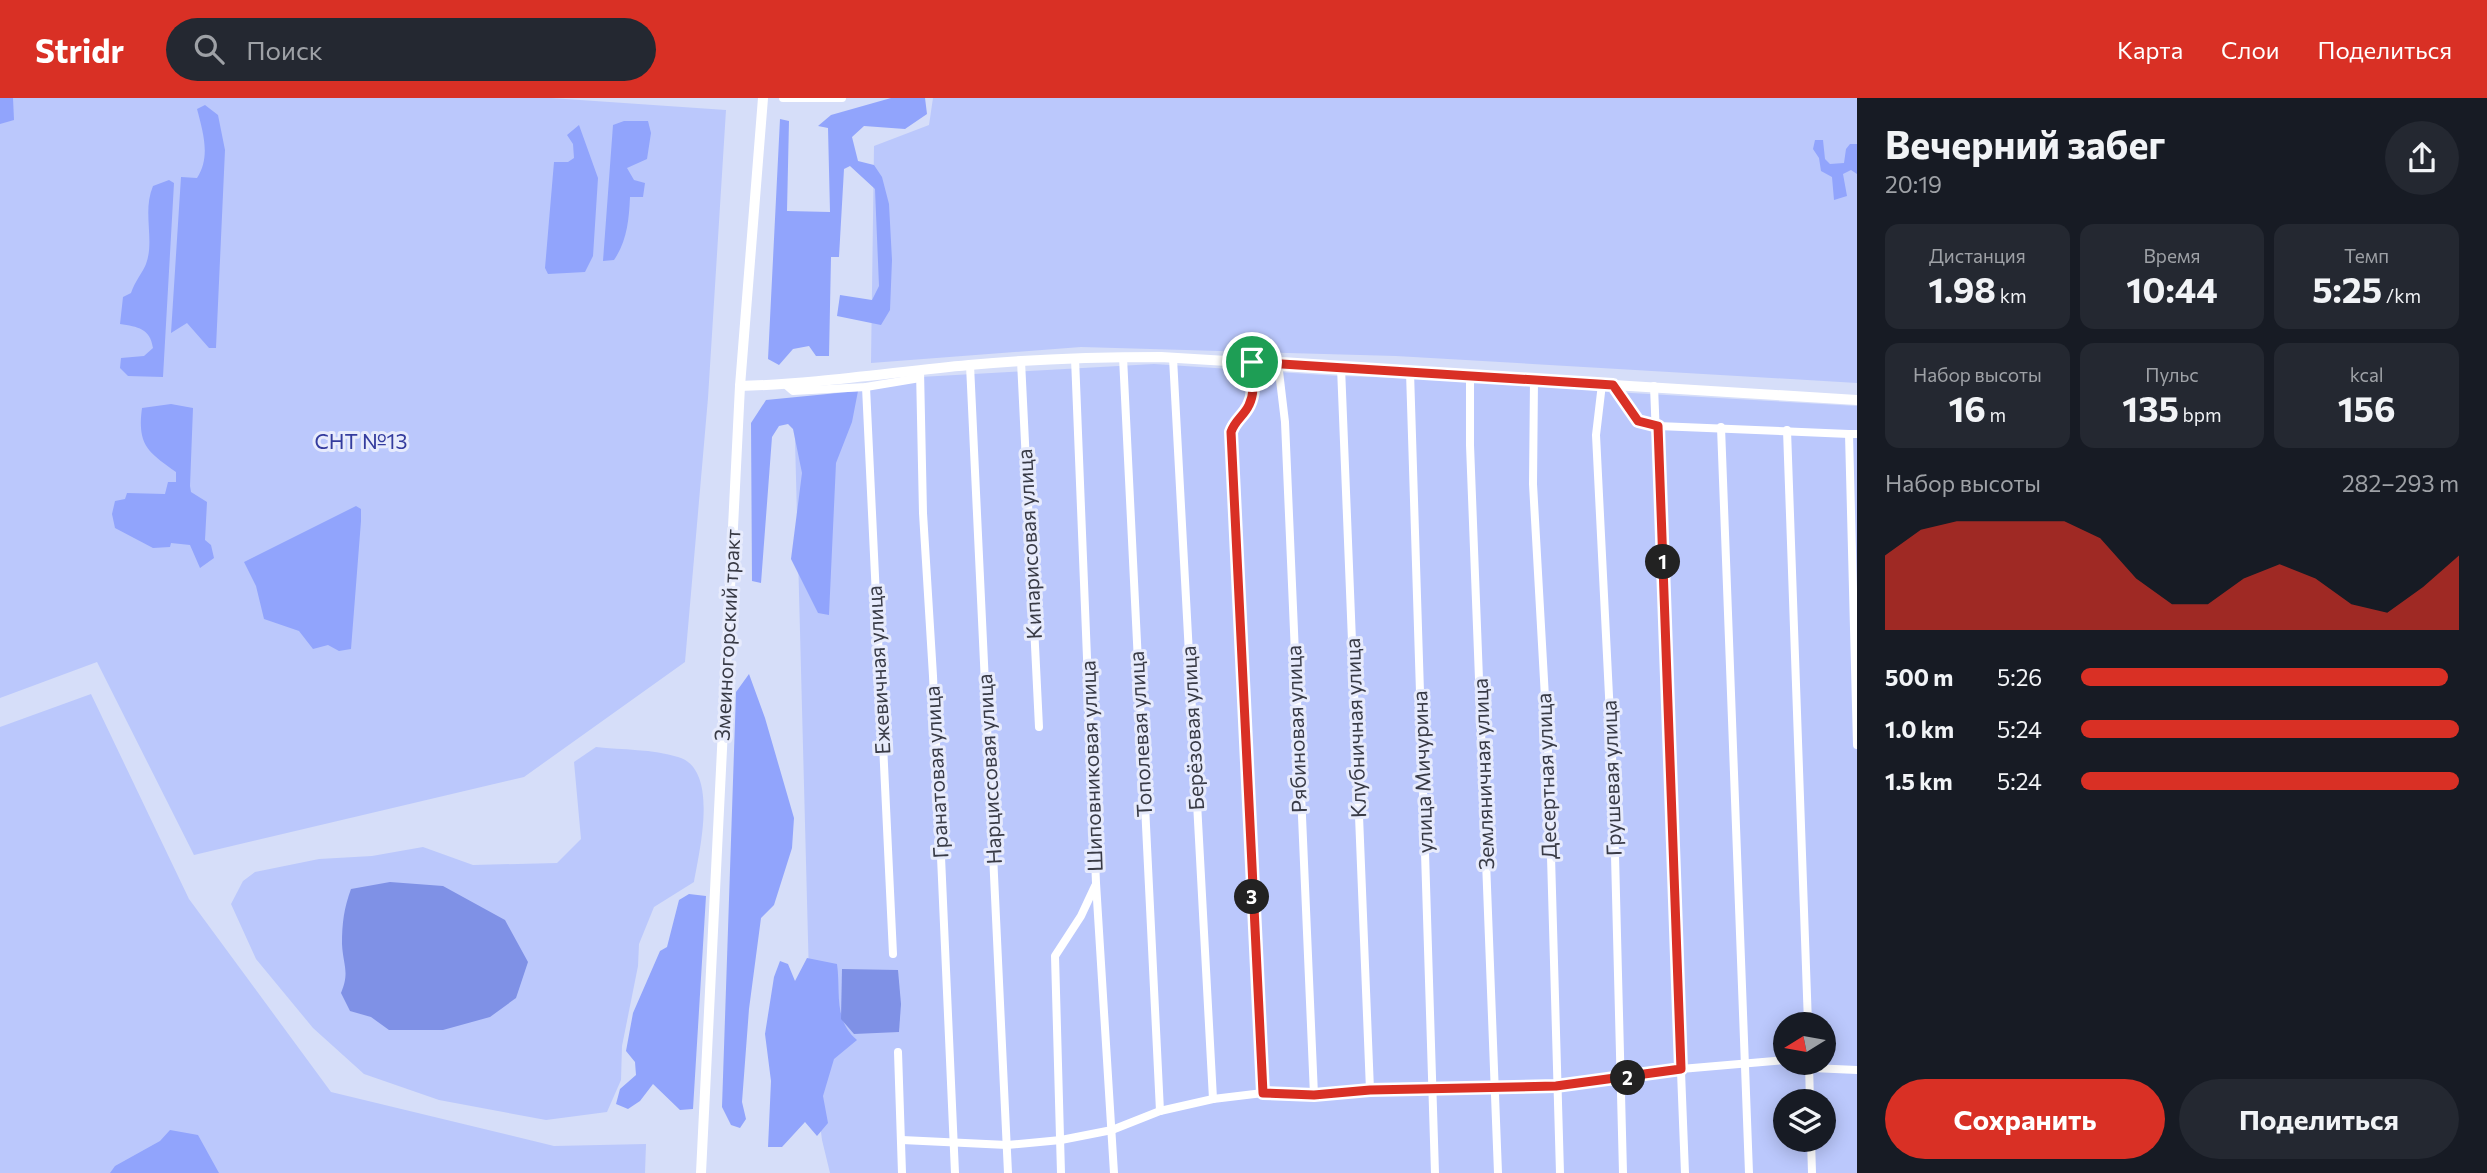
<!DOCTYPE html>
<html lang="ru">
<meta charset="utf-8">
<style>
body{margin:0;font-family:Commissioner,sans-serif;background:#242831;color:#f1f3f6;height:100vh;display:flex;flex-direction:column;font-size:26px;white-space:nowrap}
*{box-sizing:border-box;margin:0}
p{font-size:23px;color:#9ea1a6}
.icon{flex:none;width:38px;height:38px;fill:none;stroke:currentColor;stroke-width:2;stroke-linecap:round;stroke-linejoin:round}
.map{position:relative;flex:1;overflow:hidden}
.panel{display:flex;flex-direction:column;background:#171b24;width:630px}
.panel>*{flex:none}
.needle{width:46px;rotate:259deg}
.buttons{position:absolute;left:1773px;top:914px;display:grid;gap:14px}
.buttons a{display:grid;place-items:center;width:63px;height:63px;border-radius:50%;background:#171b24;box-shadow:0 4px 18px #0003;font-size:35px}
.pin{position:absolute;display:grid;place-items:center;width:60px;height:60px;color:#fff;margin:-30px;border:4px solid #fff;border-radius:50%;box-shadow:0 2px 7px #0007}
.km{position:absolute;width:35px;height:35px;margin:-18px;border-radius:50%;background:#222;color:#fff;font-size:19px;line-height:35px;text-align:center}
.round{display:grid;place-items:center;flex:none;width:74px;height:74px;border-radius:37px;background:#242831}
.headline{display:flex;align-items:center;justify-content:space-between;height:119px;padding:0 28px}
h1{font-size:38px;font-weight:700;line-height:52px}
.figures{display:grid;grid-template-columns:repeat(3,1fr);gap:10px;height:119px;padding:7px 28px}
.figures div{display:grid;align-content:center;border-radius:14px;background:#242831;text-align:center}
.figures b{font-size:35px;font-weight:700}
.figures small{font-size:19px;font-weight:400}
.figures p{font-size:19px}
.chart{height:196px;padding:14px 28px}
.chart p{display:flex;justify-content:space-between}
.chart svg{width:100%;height:126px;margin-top:7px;fill:#d93025;opacity:.7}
.button{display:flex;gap:14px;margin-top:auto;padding:14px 28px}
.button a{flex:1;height:80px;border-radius:42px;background:#d93025;color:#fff;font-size:28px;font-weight:700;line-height:80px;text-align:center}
.button a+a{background:#242831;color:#f1f3f6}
ul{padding:0 28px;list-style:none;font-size:23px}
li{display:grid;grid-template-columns:112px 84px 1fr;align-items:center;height:52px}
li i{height:18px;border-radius:9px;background:#d93025}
header{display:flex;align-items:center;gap:42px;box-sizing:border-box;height:98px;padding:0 35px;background:#d93025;color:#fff}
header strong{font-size:33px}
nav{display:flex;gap:38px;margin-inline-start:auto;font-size:24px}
.search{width:490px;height:63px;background:#242831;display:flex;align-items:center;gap:18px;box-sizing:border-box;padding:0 24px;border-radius:38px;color:#9ea1a6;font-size:26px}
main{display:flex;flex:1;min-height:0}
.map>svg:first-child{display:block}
.green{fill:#bbc8fc;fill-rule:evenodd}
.forest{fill:#91a4fc}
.water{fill:#7f91e6}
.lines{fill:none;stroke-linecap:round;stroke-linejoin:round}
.minor{stroke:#fff;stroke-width:8}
.major{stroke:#fff;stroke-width:10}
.route-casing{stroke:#fff;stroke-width:14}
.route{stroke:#d93025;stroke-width:9}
.labels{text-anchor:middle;stroke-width:6;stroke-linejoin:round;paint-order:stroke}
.park-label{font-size:21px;fill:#343c9e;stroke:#e7ebfc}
.street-label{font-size:21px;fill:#393b46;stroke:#e7ebfc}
</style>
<header>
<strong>Stridr</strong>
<div class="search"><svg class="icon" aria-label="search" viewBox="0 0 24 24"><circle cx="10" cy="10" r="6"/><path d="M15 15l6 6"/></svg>Поиск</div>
<nav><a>Карта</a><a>Слои</a><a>Поделиться</a></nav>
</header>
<main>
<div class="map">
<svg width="1857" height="1075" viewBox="0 0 1857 1075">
<rect width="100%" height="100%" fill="#d6def9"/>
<g class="green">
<polygon points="0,0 551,0 726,12 708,300 685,564 524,679 194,757 97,564 0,600"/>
<polygon points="933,0 1857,0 1857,285 1396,258 1081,249 871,265 874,48 929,27"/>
<path d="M1154,266L1339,278L1469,282L1614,294L1857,308V1075H830L822,1042L811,956L794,303L920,279ZM1785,926H1824V964H1785ZM1785,1003H1824V1041H1785Z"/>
<polygon points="91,596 189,801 331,994 554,1048 646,1046 645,1075 0,1075 0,629"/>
<path d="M596,649C622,652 653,651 678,659C720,671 699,754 694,784L654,809L639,846L638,868L622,948L621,982L607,1014L546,1022L439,1002L364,976L313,930L256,861L231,806L243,783L255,774L319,761L372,758L423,749L473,767L557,765L581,741L574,664Z"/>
</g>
<g class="forest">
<polygon points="0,0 13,0 14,22 0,26"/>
<polygon points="891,0 925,0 927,16 905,31 864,28 852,39 858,63 874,67 882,79 889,106 892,162 890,212 881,227 837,218 840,197 872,202 879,188 875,91 850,68 844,71 839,159 831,159 829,258 816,258 809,248 793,251 779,267 768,261 780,21 789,23 787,113 830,114 828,30 818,28 831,17"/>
<path d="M205,7L218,17L225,52L216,250H209L187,225L171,235L181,79L197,80C211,59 203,34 197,11Z"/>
<path d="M624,23H648L651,35L647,61L627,70L634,82L645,85L643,99H630C629,122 627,143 614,162L603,163L613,27Z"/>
<polygon points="579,27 598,80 593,158 585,174 548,176 545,170 554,64 568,64 574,60 573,46 567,37"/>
<polygon points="1815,42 1823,42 1825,61 1830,66 1844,65 1846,51 1850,46 1857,46 1857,76 1851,72 1843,76 1847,98 1834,102 1832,79 1821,73 1819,60 1813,51"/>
<path d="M169,82L174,85L163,279L128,278L120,270L121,260L144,258L153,250C150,230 138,229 120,226L123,199L131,195C135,183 143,174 146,166C155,142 142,114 153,88Z"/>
<polygon points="858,293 852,324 836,365 829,517 818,515 791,461 802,375 793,331 788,326 779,328 772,339 761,485 752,483 751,325 766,302"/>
<path d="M171,306L193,310L190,388L191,394L207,404L205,442L211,447L214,460L200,470L190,447L171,445L170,449L153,450L115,430L112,416L115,403L125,401L127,395L165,396L168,384H176V374C148,354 137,347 142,310Z"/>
<polygon points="356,408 361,411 361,423 351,551 339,553 328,547 313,551 299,533 264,521 256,488 244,464"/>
<polygon points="749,576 765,620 794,720 792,750 774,807 761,820 749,911 742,1004 746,1021 740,1030 731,1027 722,1009 736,594"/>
<polygon points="689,796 706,798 693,1011 680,1012 653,986 640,1003 628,1011 616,1006 620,991 636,977 635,964 626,953 633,915 660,853 667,849 679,802"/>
<path d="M807,860L837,866C841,894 833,922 857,942L834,961L823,998L828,1025L817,1038L805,1024L782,1049H768L771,983L765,936L774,879L780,863L788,866L795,883Z"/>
<polygon points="170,1032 198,1037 219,1075 110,1075 115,1068 160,1043"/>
</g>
<g class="water">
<path d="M390,784L443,788L505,822L528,864L516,900L490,919L443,932H389L371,919L350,913L341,895C350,874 343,867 342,846C342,825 344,810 351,791Z"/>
<polygon points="842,871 898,872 901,906 899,934 854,936 841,921"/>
</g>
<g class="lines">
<g class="minor">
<polyline points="783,0 842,0"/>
<polyline points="1123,259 1160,1013"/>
<polyline points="1075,260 1096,785 1114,1075"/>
<polyline points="1173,260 1213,1001"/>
<polyline points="1021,263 1039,629"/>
<path d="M1252,264C1253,279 1257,297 1247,310C1240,320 1235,323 1231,334L1263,995"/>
<polyline points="1278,265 1285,324 1314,997"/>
<polyline points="970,267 1008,1075"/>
<polyline points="1341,269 1370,992"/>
<polyline points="920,272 923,415 933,578 955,1075"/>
<polyline points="1410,274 1435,1075"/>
<polyline points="1470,278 1470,347 1498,1075"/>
<polyline points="1534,282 1533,386 1548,653 1560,1075"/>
<polyline points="1602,286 1596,337 1613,678 1623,1075"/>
<polyline points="786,287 793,293 866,289 920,280"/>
<polyline points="1613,287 1638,323 1658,328 1849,336"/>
<polyline points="1654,288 1685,1075"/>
<polyline points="866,289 893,856"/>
<polyline points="1721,329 1749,1075"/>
<polyline points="1787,332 1808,926"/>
<polyline points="1857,336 1849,336 1857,647"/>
<polyline points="898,954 902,1075"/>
<polyline points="1802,964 1812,970 1857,972"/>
<polyline points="1809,967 1810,1003"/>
<polyline points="1811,1041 1812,1075"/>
<polyline points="902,1042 1007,1047 1061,1042 1112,1032 1160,1013 1213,1001 1263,995 1314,997 1370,992 1556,988 1681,971 1785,962"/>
<polyline points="1061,1075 1055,858 1081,818 1095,788"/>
</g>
<g class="major">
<path d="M740,288C817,286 893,274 969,267C1033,261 1097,259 1161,259L1857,302"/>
<polyline points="701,1075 740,288 763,0"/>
</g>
</g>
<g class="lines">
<g class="route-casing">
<path id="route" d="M1252,264L1613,287L1638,323L1658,328L1681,971L1556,988L1370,992L1314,997L1263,995L1231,334C1235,322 1244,318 1249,307C1256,293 1252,277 1252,264Z"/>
</g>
<use href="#route" class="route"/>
</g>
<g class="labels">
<g class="park-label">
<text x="361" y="351">СНТ №13</text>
</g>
<g class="street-label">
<text transform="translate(1030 446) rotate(-93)" y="7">Кипарисовая улица</text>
<text transform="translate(728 537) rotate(-87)" y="7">Змеиногорский тракт</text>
<text transform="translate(879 572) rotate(-93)" y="7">Ежевичная улица</text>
<text transform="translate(1193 630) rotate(-93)" y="7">Берёзовая улица</text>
<text transform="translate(1356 630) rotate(-92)" y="7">Клубничная улица</text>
<text transform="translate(1297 631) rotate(-92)" y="7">Рябиновая улица</text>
<text transform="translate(1141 636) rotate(-93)" y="7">Тополевая улица</text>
<text transform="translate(1092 668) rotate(-92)" y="7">Шиповниковая улица</text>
<text transform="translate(990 671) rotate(-93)" y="7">Нарциссовая улица</text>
<text transform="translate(937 674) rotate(-93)" y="7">Гранатовая улица</text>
<text transform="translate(1423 674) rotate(-92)" y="7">улица Мичурина</text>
<text transform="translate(1484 676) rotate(-92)" y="7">Земляничная улица</text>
<text transform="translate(1547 678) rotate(-92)" y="7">Десертная улица</text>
<text transform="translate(1612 680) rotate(-92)" y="7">Грушевая улица</text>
</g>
</g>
</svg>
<div class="buttons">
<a><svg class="needle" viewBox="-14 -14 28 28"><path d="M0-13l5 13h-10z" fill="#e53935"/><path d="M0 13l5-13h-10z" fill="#9ea1a6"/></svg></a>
<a><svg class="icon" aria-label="layers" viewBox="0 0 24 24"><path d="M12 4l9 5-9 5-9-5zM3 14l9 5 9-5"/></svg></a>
</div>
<div class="pin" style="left:1252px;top:264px;background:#1e9e55"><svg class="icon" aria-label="arrive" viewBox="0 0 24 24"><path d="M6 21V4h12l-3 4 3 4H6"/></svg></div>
<b class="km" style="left:1663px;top:464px">1</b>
<b class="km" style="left:1628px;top:980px">2</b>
<b class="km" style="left:1252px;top:799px">3</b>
</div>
<section class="panel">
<div class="headline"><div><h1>Вечерний забег</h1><p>20:19</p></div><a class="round"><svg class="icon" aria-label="share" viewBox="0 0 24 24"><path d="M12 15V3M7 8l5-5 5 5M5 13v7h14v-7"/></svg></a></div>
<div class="figures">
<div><p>Дистанция</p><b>1.98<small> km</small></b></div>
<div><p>Время</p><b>10:44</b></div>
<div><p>Темп</p><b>5:25<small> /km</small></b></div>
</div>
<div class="figures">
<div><p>Набор высоты</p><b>16<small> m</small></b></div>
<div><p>Пульс</p><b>135<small> bpm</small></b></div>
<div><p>kcal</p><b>156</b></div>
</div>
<div class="chart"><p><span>Набор высоты</span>282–293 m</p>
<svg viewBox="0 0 160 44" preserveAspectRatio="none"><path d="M0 44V18L10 9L20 6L30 6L40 6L50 6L60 12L70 26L80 35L90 35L100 26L110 21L120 26L130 35L140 38L150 29L160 18V44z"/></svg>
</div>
<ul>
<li><b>500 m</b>5:26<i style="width:97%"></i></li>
<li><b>1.0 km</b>5:24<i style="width:100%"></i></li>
<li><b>1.5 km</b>5:24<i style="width:100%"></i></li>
</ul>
<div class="button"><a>Сохранить</a><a>Поделиться</a></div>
</section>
</main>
